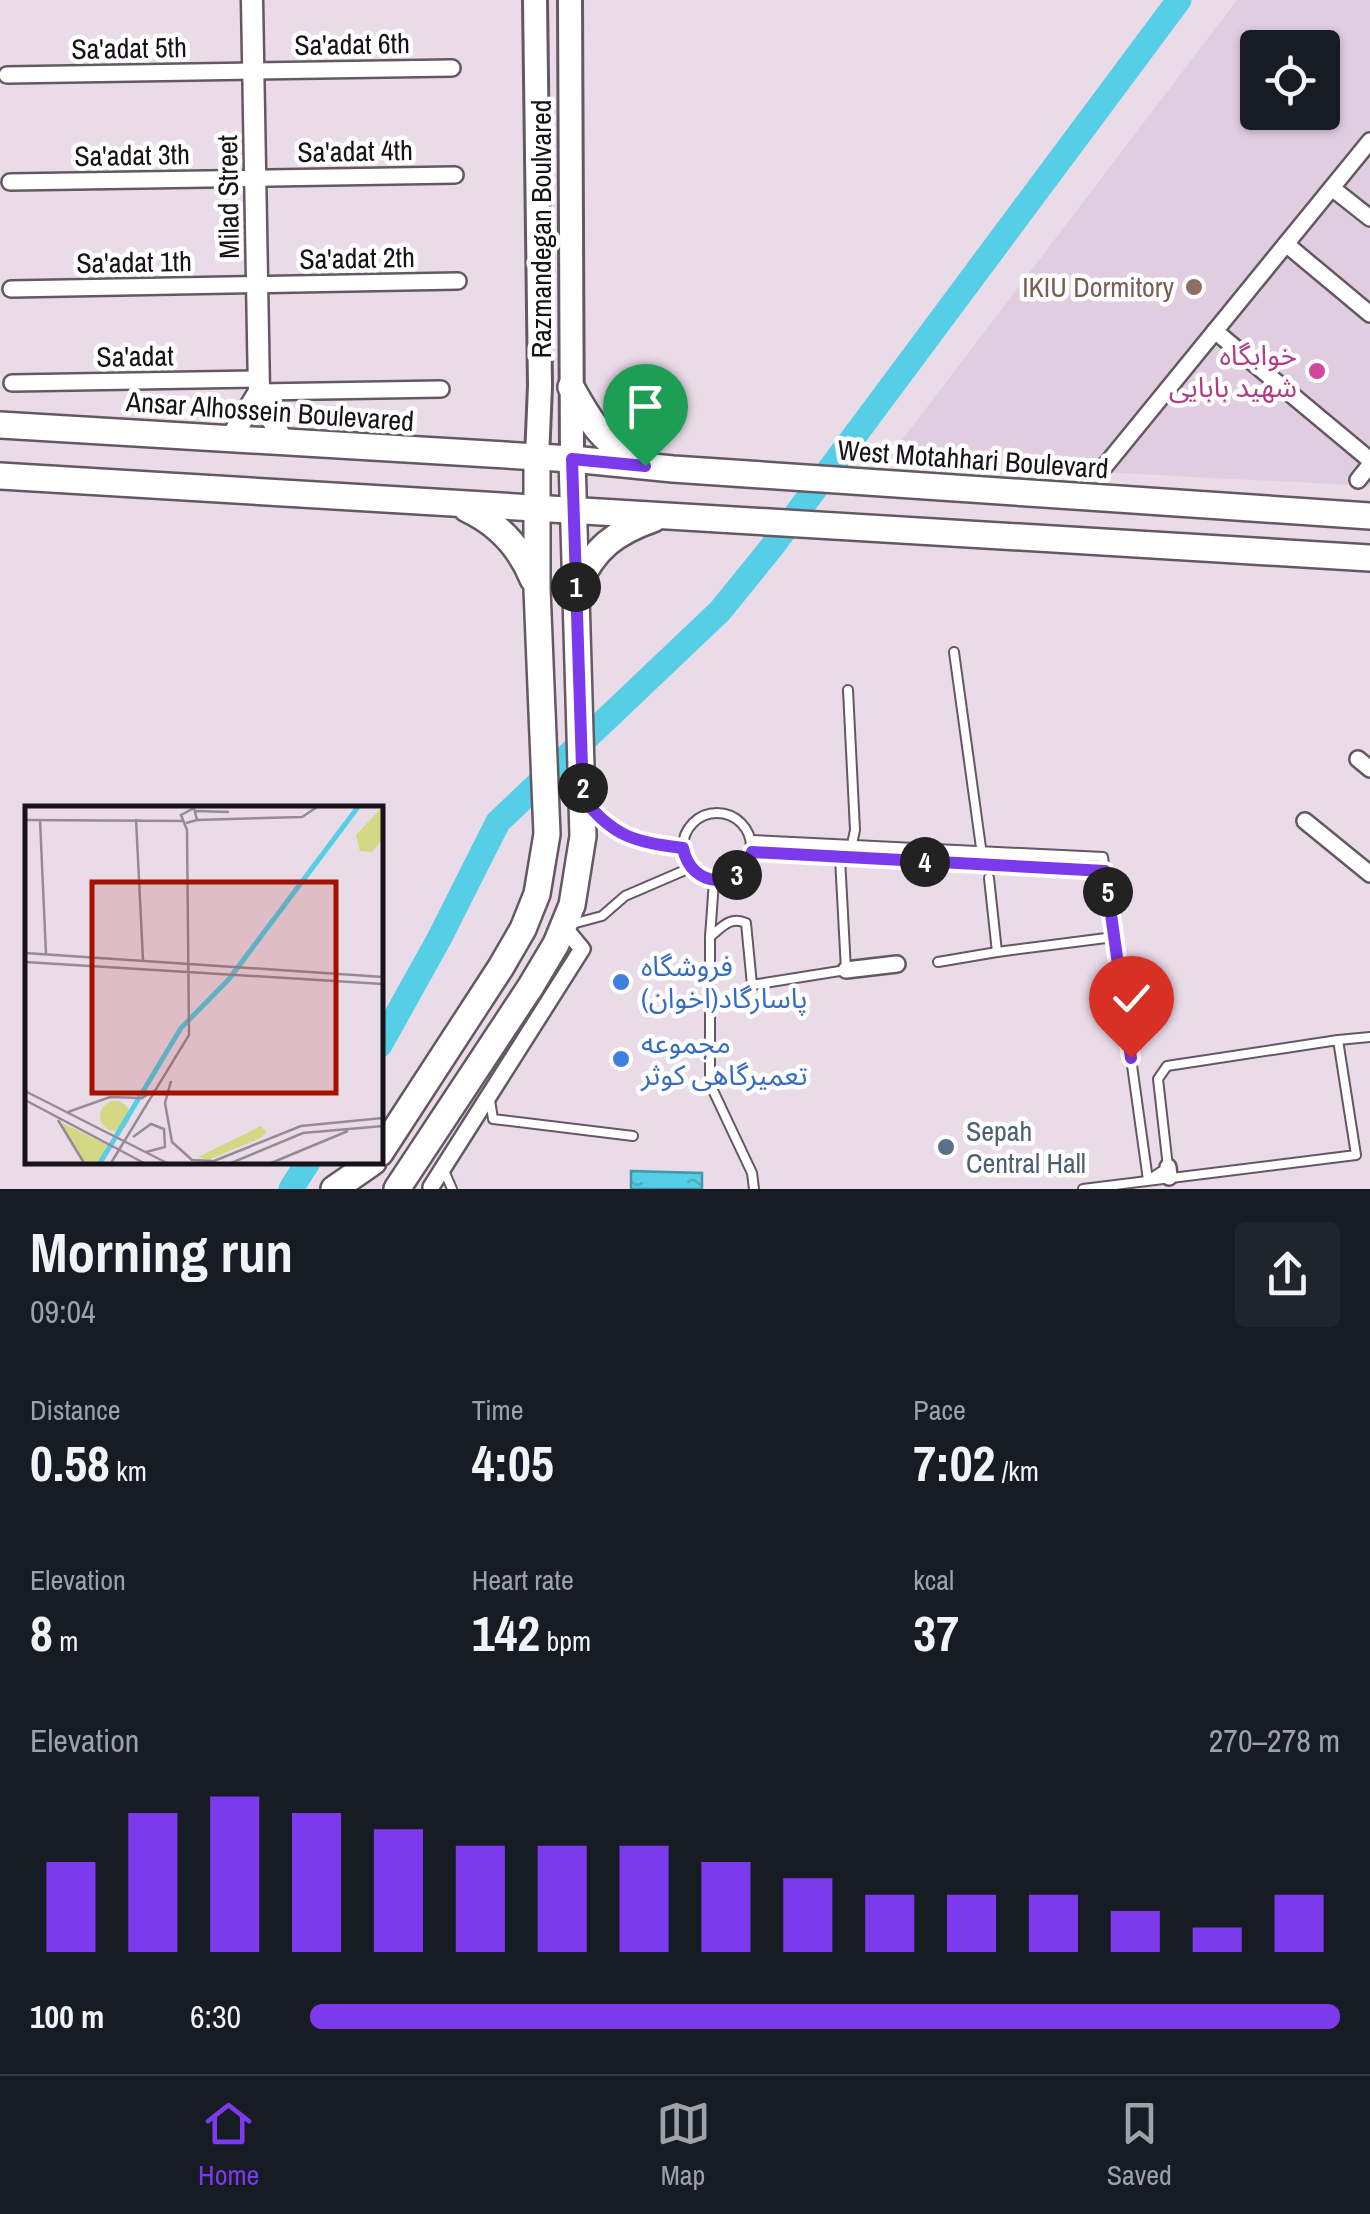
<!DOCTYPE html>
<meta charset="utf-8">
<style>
body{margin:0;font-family:"Archivo Narrow","Noto Sans Arabic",sans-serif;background:#20242c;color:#f1f3f6;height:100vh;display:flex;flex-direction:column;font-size:38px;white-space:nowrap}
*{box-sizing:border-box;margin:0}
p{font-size:32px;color:#9ea1a6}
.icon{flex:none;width:55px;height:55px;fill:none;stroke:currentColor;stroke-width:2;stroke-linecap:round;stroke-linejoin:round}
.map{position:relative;height:1189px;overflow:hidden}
.panel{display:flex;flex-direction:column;background:#171b24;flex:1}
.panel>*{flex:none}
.controls{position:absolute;left:1240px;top:30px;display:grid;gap:20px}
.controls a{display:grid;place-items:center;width:100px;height:100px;border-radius:10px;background:#171b24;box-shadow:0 2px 8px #0004;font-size:50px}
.pin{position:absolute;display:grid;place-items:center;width:85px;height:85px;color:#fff;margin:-102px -42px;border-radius:50% 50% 50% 0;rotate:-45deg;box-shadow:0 0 10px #0007}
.pin .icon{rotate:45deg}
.km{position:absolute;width:50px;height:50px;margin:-25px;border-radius:50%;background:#222;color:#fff;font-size:28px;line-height:50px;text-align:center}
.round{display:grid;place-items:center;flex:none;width:105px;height:105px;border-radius:10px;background:#20242c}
.headline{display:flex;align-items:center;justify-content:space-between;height:170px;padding:0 30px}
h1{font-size:55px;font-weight:700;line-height:75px}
.metrics{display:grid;grid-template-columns:repeat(3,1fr);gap:15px;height:170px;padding:10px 30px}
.metrics div{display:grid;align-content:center}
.metrics b{font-size:50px;font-weight:700}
.metrics small{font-size:28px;font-weight:400}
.metrics p{font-size:28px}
.chart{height:280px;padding:20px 30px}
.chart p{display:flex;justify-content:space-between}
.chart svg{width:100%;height:180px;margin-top:10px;stroke:#7c3aed;stroke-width:6}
ul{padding:0 30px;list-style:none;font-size:32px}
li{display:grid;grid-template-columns:160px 120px 1fr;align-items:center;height:75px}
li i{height:25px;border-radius:12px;background:#7c3aed}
.menu{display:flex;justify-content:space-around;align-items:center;height:140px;border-top:2px solid #363941;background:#171b24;font-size:28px;color:#9ea1a6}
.menu a{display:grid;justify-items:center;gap:5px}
.menu .active{color:#7c3aed}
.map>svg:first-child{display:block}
.built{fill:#e1cde0;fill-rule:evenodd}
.water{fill:url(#water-ripples);stroke:#4396a8;stroke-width:2.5}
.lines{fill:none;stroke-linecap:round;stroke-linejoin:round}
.river{stroke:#55cee6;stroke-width:25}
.service-casing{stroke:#645863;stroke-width:12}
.minor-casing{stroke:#645863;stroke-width:20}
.tertiary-casing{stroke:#645863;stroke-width:25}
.secondary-casing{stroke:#645863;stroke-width:28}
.primary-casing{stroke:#645863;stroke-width:30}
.service{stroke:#fff;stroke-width:8}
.minor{stroke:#fff;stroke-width:15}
.tertiary{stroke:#fff;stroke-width:20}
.secondary{stroke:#fff;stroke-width:22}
.primary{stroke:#fff;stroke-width:25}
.route-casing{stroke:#fff;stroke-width:20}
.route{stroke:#7c3aed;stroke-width:12}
.education-dot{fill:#8d6e63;stroke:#fff;stroke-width:4}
.hotel-dot{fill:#d1479c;stroke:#fff;stroke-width:4}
.shop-dot{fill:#3f7fe0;stroke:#fff;stroke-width:4}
.service-dot{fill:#5c6f8a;stroke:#fff;stroke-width:4}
.labels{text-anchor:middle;stroke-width:9;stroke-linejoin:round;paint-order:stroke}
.street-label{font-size:28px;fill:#181318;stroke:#fff}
.education-label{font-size:28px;fill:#785e54;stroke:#fff;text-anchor:end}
.hotel-label{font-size:28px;fill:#b23c85;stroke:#fff;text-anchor:end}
.shop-label{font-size:28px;fill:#366cbe;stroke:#fff;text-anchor:start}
.service-label{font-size:28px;fill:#4e5e75;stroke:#fff;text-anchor:start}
.inset-river{fill:none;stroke:#55cee6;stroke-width:5}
.inset-road{fill:none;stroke:#968b95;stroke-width:2.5}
.view{fill:#a41101;fill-opacity:0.15;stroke:#a41101;stroke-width:5}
.inset-edge{fill:none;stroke:#181318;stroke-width:5}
</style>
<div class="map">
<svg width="1370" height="1189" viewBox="0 0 1370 1189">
<defs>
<pattern id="water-ripples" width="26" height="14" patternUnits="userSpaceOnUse" patternTransform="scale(2.5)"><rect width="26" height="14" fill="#55cee6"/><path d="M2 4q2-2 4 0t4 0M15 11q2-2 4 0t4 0" fill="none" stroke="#49b0c5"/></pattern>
</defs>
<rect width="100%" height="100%" fill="#eadbe9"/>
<path class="built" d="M1237,0H1370V486L886,461ZM1258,48H1322V112H1258Z"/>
<polygon class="water" points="631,1171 702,1173 702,1189 631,1189"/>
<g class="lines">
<g class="river">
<polyline points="380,1045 439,939 498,822 720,611 771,548 1179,0"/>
<polyline points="291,1189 308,1162"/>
</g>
<g class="service-casing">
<g id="service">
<polyline points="954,652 982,855"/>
<path d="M590,807C614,839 646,844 683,848"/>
<circle cx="717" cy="847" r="34"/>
<polyline points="751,840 1103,857 1148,1180"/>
<polyline points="752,852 1105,871"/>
<polyline points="714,881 710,937 710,1084 752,1173 754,1189"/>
<polyline points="572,924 602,916 625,896 690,868"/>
<path d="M710,937C722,927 730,916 746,923L752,985L846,970L840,858L852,844L855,830L848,690"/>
<polyline points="997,952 1114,937"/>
<polyline points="938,962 997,952 989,878"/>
<polyline points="1338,1040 1370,1037"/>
<polyline points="490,1100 493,1119 633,1136"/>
<polyline points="443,1168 452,1189"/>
<polyline points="1083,1189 1356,1155 1338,1040 1167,1066 1158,1079 1168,1167 1148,1180"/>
</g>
</g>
<g class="minor-casing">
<g id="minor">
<polyline points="7,75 452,68"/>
<polyline points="10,182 455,175"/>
<polyline points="1332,188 1370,218"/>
<polyline points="1286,244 1370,314"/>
<polyline points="11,289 458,281"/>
<polyline points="1215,331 1370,460"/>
<polyline points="12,383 258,379"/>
<polyline points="259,392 441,389"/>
<polyline points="1105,466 1370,141"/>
<polyline points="1358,480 1370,465"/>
<polyline points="1358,759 1370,769"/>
<polyline points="1305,821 1370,874"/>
<polyline points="846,970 897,964"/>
<polyline points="1168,1167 1169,1177"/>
<polyline points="431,1187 582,949 563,926"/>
</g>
</g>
<g class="tertiary-casing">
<g id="tertiary">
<polyline points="252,0 259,392 283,442"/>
<polyline points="231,438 259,392"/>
</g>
</g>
<g class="secondary-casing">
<g id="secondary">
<polyline points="535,0 540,386 537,458"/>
<polyline points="570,0 572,459"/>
</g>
</g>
<g class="primary-casing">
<g id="primary">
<path d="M571,387C589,419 603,446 640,459"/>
<polyline points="0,425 572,459 673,469 1370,516"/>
<polyline points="0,476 1370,558"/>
<path d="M467,509C499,524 520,547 533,579"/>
<path d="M578,585C594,548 616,532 653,519"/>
<polyline points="380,1153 501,967 523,929 537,894 547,834 537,589 537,458"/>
<polyline points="334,1189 373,1162"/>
<polyline points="397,1189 531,986 556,944 572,905 583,836 572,459"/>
</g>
</g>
<use href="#service" class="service"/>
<use href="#minor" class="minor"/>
<use href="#tertiary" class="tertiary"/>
<use href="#secondary" class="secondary"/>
<use href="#primary" class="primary"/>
</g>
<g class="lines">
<g class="route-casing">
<path id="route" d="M645,466L572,459L583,798C613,837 635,842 683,848C691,889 740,891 752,852L1105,871L1131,1058"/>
</g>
<use href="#route" class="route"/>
</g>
<circle class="education-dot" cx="1194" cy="287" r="10"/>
<circle class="hotel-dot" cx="1317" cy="371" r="10"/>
<g class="shop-dot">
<circle cx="621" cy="982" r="10"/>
<circle cx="621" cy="1059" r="10"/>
</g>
<circle class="service-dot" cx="946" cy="1147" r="10"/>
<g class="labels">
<g class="street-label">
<text transform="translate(352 44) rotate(-1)" y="10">Sa'adat 6th</text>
<text transform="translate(129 48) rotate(-1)" y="10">Sa'adat 5th</text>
<text transform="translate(355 151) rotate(-1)" y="10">Sa'adat 4th</text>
<text transform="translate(132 155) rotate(-1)" y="10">Sa'adat 3th</text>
<text transform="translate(228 197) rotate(-91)" y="10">Milad Street</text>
<text transform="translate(541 229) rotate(-90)" y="10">Razmandegan Boulvared</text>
<text transform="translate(357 258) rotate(-1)" y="10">Sa'adat 2th</text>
<text transform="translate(134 262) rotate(-1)" y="10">Sa'adat 1th</text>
<text transform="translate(135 356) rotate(-1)" y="10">Sa'adat</text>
<text transform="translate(270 411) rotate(4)" y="10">Ansar Alhossein Boulevared</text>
<text transform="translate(973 459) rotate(4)" y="10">West Motahhari Boulevard</text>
</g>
<g class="education-label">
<text x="1174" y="297">IKIU Dormitory</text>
</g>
<g class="hotel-label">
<text x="1297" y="365">خوابگاه<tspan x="1297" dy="32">شهید بابایی</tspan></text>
</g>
<g class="shop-label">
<text x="641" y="976">فروشگاه<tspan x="641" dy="32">پاسارگاد(اخوان)</tspan></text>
<text x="641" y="1053">مجموعه<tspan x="641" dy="32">تعمیرگاهی کوثر</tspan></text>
</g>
<g class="service-label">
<text x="966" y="1141">Sepah<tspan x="966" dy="32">Central Hall</tspan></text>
</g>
</g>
<g transform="translate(25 806)">
<rect width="358" height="358" fill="#eadbe9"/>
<path d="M357,1V34L347,46L335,45L331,29ZM75 310a15 15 0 1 1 30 0a15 15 0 1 1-30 0ZM35,316L85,340L75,357H60Z" fill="#d2d883"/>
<path d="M236,320L242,326L235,332L183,354L173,351Z" fill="#d2d883"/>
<path class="inset-river" d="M75,357L156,222L204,173L333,1"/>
<path class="inset-road" d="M171,5L204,6M111,13L118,154M0,14L158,15M15,14L21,148M172,14L277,11L292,1M0,147L358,171M0,156L358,178M146,275L140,297L147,336L167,354L188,355M0,285L142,357M0,294L119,357M43,306L85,291L117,292L129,285M33,314L59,357M108,331L126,318L139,323L140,341L121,346M86,357L164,229L162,24L156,9L169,2L172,14L161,17M184,357L276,320L358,312M206,357L278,327L358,320M246,357L323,325"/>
<path class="view" d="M67,76H311V287H67Z"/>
<rect width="358" height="358" class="inset-edge"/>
</g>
</svg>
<div class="controls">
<a><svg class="icon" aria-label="locate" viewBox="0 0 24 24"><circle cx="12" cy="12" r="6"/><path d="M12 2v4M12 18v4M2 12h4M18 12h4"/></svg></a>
</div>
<div class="pin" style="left:645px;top:466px;background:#1e9e55"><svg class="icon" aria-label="arrive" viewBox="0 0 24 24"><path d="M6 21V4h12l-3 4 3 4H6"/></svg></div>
<div class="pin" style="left:1131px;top:1058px;background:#d93025"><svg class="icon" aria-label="check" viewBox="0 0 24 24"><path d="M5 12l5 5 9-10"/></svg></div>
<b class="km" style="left:576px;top:587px">1</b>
<b class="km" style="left:583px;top:788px">2</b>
<b class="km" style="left:737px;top:875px">3</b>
<b class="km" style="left:925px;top:862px">4</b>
<b class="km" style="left:1108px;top:892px">5</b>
</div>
<section class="panel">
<div class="headline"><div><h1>Morning run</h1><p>09:04</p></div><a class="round"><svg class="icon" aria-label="share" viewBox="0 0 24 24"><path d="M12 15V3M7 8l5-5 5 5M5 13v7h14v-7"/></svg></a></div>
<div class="metrics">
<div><p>Distance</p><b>0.58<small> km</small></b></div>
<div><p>Time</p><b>4:05</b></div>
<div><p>Pace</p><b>7:02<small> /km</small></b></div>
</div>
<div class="metrics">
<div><p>Elevation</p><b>8<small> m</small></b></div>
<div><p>Heart rate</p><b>142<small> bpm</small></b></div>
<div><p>kcal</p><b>37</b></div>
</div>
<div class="chart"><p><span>Elevation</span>270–278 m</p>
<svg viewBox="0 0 160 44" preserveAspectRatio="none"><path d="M5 44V22M15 44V10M25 44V6M35 44V10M45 44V14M55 44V18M65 44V18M75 44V18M85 44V22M95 44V26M105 44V30M115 44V30M125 44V30M135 44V34M145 44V38M155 44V30"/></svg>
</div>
<ul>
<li><b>100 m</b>6:30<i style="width:100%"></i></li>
</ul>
</section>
<nav class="menu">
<a class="active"><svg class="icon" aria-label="home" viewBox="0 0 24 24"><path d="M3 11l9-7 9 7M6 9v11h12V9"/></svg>Home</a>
<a><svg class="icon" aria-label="map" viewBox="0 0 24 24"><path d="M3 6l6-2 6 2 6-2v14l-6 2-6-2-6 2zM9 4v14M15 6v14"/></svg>Map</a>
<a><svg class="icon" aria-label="saved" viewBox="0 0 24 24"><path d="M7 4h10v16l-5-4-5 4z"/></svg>Saved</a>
</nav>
